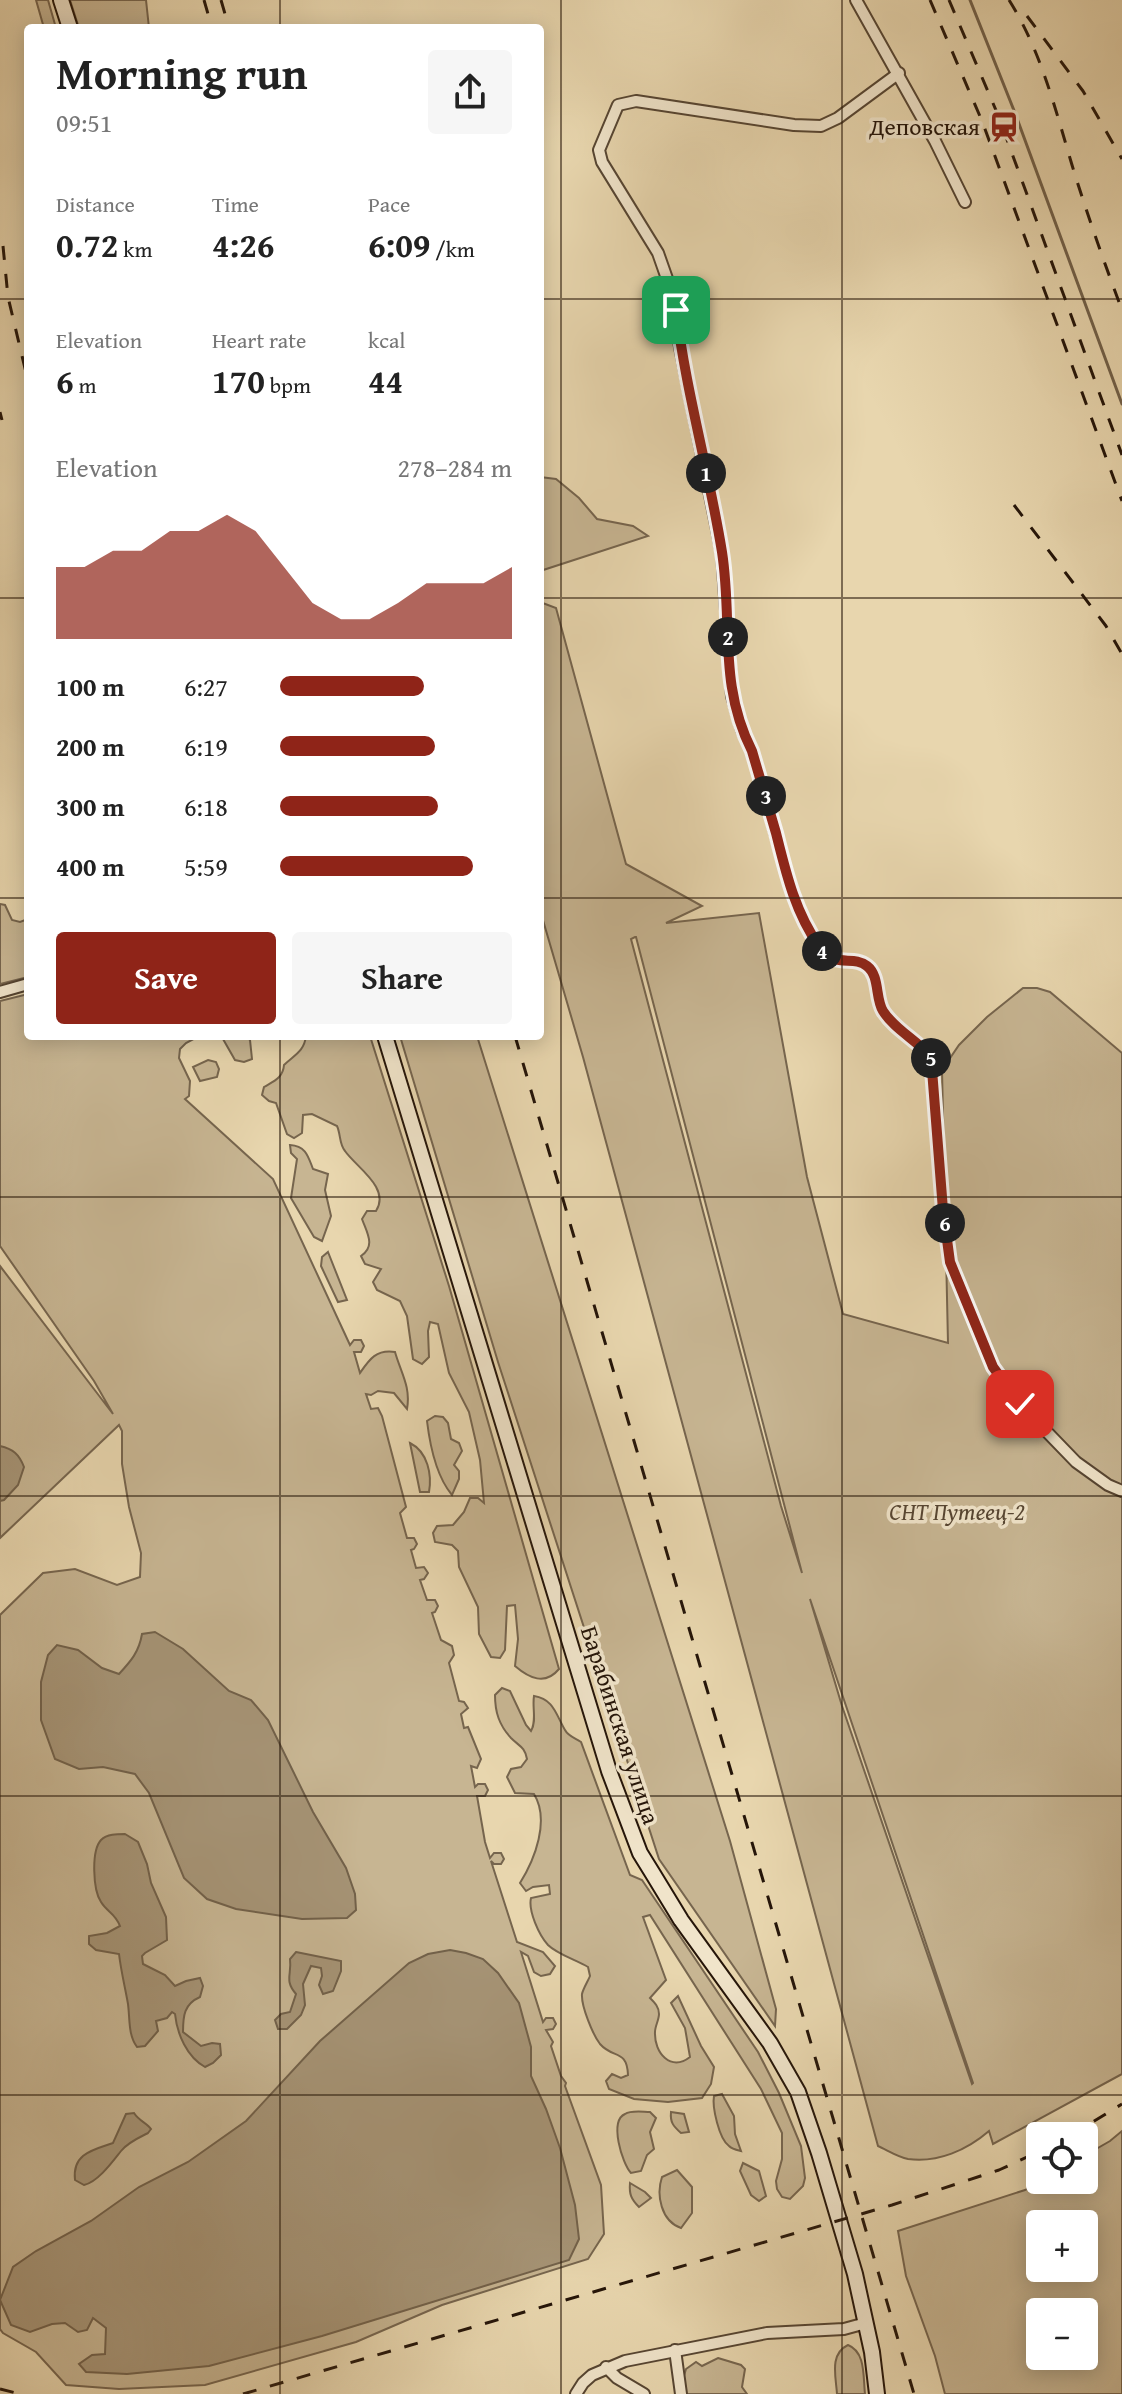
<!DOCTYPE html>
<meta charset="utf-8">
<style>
body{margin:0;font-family:"Gentium Book Plus",serif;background:#f6f6f6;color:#222;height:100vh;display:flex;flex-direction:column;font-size:30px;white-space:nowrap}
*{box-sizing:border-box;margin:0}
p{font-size:26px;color:#767676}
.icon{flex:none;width:44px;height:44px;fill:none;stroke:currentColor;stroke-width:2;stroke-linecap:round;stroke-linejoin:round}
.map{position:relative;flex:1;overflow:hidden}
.sheet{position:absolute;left:24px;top:24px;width:520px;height:1016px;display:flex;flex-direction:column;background:#fff;border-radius:8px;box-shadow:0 4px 20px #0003}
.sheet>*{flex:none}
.buttons{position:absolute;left:1026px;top:2122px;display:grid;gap:16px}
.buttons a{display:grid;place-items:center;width:72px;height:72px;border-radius:8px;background:#fff;box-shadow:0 4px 20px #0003;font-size:40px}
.pin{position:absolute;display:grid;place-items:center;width:68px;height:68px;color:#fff;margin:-34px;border-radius:16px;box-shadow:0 4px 12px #0006}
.km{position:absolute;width:40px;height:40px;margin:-20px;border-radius:50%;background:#222;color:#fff;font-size:22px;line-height:40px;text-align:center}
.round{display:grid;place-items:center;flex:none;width:84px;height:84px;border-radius:8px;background:#f6f6f6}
.overview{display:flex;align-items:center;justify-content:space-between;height:136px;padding:0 32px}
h1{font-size:44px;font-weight:800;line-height:60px}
.figures{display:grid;grid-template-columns:repeat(3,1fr);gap:12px;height:136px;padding:8px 32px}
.figures div{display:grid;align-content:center}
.figures b{font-size:34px;font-weight:800}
.figures small{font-size:22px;font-weight:400}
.figures p{font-size:22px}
.chart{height:224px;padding:16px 32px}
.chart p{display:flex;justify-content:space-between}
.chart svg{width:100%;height:144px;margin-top:8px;fill:#8f2418;opacity:.7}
.action{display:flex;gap:16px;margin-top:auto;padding:16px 32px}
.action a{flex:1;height:92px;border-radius:8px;background:#8f2418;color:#fff;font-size:32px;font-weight:800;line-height:92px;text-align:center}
.action a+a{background:#f6f6f6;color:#222}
ul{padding:0 32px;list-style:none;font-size:26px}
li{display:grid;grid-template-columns:128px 96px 1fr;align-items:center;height:60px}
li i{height:20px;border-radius:10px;background:#8f2418}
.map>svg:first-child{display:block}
.green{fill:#c7b592;stroke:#76654e;stroke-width:2;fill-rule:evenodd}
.water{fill:#a69476;stroke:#72614a;stroke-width:2}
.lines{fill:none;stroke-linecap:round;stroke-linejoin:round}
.stream{stroke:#72614a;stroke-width:3}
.street-casing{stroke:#564532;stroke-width:14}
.secondary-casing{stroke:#251509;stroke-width:18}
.street{stroke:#f0e4ca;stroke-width:10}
.secondary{stroke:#f0e4ca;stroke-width:14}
.rail{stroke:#251509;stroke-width:3;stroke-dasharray:14 14;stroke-linecap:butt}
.route-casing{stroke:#fff;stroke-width:16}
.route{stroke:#8f2418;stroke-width:10}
.grid{fill:none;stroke:#251509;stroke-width:2;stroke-opacity:0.55}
.labels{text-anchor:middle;stroke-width:7;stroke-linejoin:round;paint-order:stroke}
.poi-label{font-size:24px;fill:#251509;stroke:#f0e4ca;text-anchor:end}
.park-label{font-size:24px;font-style:italic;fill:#564532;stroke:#f0e4ca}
.street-label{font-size:24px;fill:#251509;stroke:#f0e4ca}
</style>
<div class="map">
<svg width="1122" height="2394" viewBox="0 0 1122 2394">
<rect width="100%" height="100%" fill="#e8d6ae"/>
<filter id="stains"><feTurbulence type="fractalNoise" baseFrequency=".0025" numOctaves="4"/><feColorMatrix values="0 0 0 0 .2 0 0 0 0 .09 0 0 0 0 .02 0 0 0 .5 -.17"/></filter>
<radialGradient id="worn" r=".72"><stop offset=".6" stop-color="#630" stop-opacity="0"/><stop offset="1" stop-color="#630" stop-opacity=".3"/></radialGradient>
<g class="green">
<polygon points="36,0 48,0 56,28 44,28"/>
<polygon points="70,0 146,0 149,28 79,28"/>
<polygon points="540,477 556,479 579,498 597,519 633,526 648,536 540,571"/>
<path d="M540,602L556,608L626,864L702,906L666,923L759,913L807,1177L843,1314L948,1343L942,1070L959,1045L987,1017L1023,988H1037L1050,992L1122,1053V2074L993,2144L989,2131C967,2150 938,2163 908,2159C898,2157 887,2150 878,2146L583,1057L540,910ZM635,937H636L802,1573L781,1506L631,939ZM810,1599L973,2083L972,2084L842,1706Z"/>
<polygon points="0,904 5,905 12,920 20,922 28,919 28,977 0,984"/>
<path d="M28,994V1036H199L186,1043L180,1049L179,1058L190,1081L189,1096L185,1099L273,1179L350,1345L354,1340H361L364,1346L361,1352H354L360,1373C369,1360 376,1349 395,1352C401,1373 411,1387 407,1409L394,1393L378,1391L371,1395L366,1394L371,1409L378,1408L382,1416L406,1507L400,1513L407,1538H414L417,1544L414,1549L411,1550L416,1568L424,1567L428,1573L424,1579L420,1580L427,1600H435L438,1606L435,1612L432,1613L441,1640L452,1646L454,1655L449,1663L459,1701L464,1702L468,1708L461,1714L464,1728L468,1727L481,1759L477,1768L471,1766L475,1787L478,1784H485L488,1790L485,1796H477L485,1842L490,1858L494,1853H501L504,1859L501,1864H494L491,1861L517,1942L543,1952L555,1966L550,1974L541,1976L534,1972L528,1956L521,1952L543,2022L546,2018H553L556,2024L553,2029L546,2030L553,2042L551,2046L561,2076L566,2083L565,2086L601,2185L604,2234L588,2259L442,2305L356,2342L205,2385L119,2389L66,2385L36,2352L3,2333L0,2329V1615L43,1573L75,1569L117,1585L140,1577L141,1553L129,1507L122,1464V1431L119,1425L0,1538V1266L113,1414L94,1381L0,1246V1001Z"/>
<polygon points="217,1036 245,1036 250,1040 252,1059 244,1062 235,1060 223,1039"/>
<path d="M306,1036H370L449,1286L559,1669C545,1686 529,1678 515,1666L518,1639L515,1605L507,1606L505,1650L500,1658L491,1657L479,1634L478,1607L459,1567L458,1551L452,1545L435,1542L433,1533L437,1526L453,1525L464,1512L470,1498H478L484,1503L480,1460L469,1412L449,1373L438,1324L430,1322L428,1331L429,1357L422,1364L413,1359L407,1316L400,1301L377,1290L373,1282L381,1269L365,1264L361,1256C376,1246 367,1233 362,1219L367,1211H376C391,1188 356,1167 345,1151C339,1144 341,1135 337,1126L312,1114L303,1115L302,1133L294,1138L287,1134L276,1103L269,1101L262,1095L264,1087C274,1081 283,1078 284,1065C294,1055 304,1052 306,1036Z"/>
<polygon points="400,1036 477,1036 730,1841 776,2009 775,2026 659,1859 498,1362"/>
<polygon points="208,1060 216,1062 219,1069 217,1077 200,1081 193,1067"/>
<path d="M290,1145C306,1146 308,1156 313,1169L328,1174L325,1190L331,1216L322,1241L314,1237L291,1198L297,1159L291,1153Z"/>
<polygon points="328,1252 347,1300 338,1302 321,1266 322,1257"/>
<path d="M435,1416L443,1417L448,1423L451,1439L459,1443L462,1451L454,1465L459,1471V1479L452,1495C436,1476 430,1446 427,1421Z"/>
<path d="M410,1443C428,1452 432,1475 429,1492H420Z"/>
<path d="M502,1688L510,1691L526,1725L531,1731C537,1721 532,1708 534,1696C554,1699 556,1715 565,1730C568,1736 575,1738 581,1742L630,1875L642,1880L758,2052L779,2093L801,2146L805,2178L803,2186L790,2199L782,2197L777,2189L776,2181L782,2159V2133L761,2089L650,1915L643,1917L666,1980L650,1998C655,2003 659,2007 659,2014C659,2020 655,2026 655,2032C654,2053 671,2072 690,2057L685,2028L671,2003L678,1996L701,2046L714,2067L711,2084L702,2098L668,2102L634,2099L609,2089L606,2081L612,2074L621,2078L628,2075C627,2049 613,2059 600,2044C593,2035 581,2006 582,1994C583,1989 588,1981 590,1976L588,1967C576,1960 557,1954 548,1945C539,1935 528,1911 531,1898L550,1894L549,1885L533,1887L526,1891L520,1883C535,1859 550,1820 534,1794L515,1793L507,1777L511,1769L521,1767L527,1759C525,1747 519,1746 511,1738C499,1725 495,1712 495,1695Z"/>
<path d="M722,2094L734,2116L735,2134L741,2151C737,2150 732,2149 729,2146C719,2139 712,2107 714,2096Z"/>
<path d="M650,2112L656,2118L650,2132L654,2149L647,2155L641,2171L631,2173C622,2163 609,2121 625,2114C631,2110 643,2112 650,2112Z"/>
<path d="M671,2112L684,2114L689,2132L681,2133C673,2126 670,2122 671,2112Z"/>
<path d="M1122,2131V2394H945L935,2356L906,2276L898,2231L1025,2190L1042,2180H1084V2156L1110,2141ZM1040,2224H1084V2268H1040ZM1040,2312H1084V2356H1040Z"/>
<polygon points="743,2163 759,2171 766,2196 759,2201 751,2195 740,2171"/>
<path d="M677,2170L692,2187V2213L681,2228C661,2221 656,2195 662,2177Z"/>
<path d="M630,2183L645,2192L651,2198L639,2207C631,2199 629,2194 630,2183Z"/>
<path d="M848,2345C866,2352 863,2377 865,2394H837C836,2377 829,2354 848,2345Z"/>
<polygon points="718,2358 741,2365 745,2369 742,2387 747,2394 686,2394 683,2379 686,2369 696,2362 702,2366"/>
</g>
<g class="water">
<path d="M0,1446C13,1449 19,1454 24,1467L18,1485L4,1500L0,1501Z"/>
<path d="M155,1632L183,1649L229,1691L251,1700L268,1720L313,1812L346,1868L355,1894L356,1910L347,1918L302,1919L236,1909L207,1899L184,1878L149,1793L135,1774L103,1767L79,1769L55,1759L41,1720V1682L48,1655L57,1645L78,1650L102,1668L119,1674C131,1661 139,1652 142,1634Z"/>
<path d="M125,1834L138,1842L147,1864L151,1883L166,1917L167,1940L145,1953L142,1956L143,1964L165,1975L175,1986L186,1981L200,1978L203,1986L200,1997C184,2004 183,2016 183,2032L201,2046L212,2043L220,2044L221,2055L213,2063L205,2067C187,2057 177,2034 175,2014L172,2012L167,2018L156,2021L158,2031L145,2046L137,2047C128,2035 130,2019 128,2004C125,1987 121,1971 119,1954L96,1950L89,1944V1936L107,1933L120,1926C115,1913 107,1912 101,1902C93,1890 91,1851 101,1840C107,1834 117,1834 125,1834Z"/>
<polygon points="450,1950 466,1953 483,1959 498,1973 519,2003 531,2047 531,2076 546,2109 560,2148 575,2205 579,2239 569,2260 322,2336 209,2366 127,2374 86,2372 79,2364 92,2355 105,2354 106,2328 93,2318 87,2330 78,2332 65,2323 52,2324 30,2332 11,2325 0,2300 13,2267 36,2251 91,2221 139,2187 188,2162 246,2121 320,2041 409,1963 428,1954"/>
<path d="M296,1952L341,1961V1971L333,1991L323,1994L319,1985L322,1976L321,1968L311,1966L303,1984L305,2005L301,2015L287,2029H278L275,2020L281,2014L290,2012L296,1994C284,1980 292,1975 290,1959Z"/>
<path d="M134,2113C139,2121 147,2123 151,2129L148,2133C140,2137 127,2143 121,2151C113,2161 98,2182 84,2185L75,2180C72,2154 92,2150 113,2143L126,2114Z"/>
</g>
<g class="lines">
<polyline class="stream" points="970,0 1015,113 1122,404"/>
<g class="street-casing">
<g id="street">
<polyline points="856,0 935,141 965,202"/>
<path d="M899,73L838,118L821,126L794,125L636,101L618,105L599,150L602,162L658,253L671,290L680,347L722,554L732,696L742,730L752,751C761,780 769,809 777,839C787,877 796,913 819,946C835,970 851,954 867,966C880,976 875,998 883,1011C895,1030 917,1040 931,1057L943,1210L950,1262L993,1367L1020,1404L1076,1462L1108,1485L1122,1491"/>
<polyline points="0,992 28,984"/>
<polyline points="675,2350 681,2394"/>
<polyline points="606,2367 617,2378 644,2394"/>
<polyline points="576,2394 583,2383 592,2375 625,2361 767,2333 844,2329 866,2323"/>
</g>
</g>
<g class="secondary-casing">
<g id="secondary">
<polyline points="61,0 70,28"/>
<polyline points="385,1036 609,1771 640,1853 653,1874 681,1920 770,2043 798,2092 819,2153 855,2274 872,2352 877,2394"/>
</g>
</g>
<use href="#street" class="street"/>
<use href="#secondary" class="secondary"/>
<g class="rail">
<polyline points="204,0 212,28"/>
<polyline points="221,0 229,28"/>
<polyline points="930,0 982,121 1122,501"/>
<polyline points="949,0 998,115 1122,455"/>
<path d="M1009,0C1041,51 1055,108 1072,165C1087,214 1104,262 1122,310"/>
<polyline points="1027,16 1083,91 1122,159"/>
<polyline points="3,246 8,297 28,381"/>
<polyline points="0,412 2,420"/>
<polyline points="1014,505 1106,626 1122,654"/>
<polyline points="515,1036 914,2394"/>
<polyline points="1070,2136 1122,2104"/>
<polyline points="0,2389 20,2394"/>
<polyline points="243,2394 892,2205 999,2170 1040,2151"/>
</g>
</g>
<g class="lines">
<g class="route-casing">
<path id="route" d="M676,310C686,392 709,471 722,552C733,623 718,684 752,751C760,778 768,806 776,833C786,873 795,912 819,946C835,970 852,954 867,966C880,976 875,998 883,1011C895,1030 917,1040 931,1057L943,1210L950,1262L993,1367L1020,1404"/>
</g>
<use href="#route" class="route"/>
</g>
<path class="grid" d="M280,0V28M561,0V2394M842,0V2394M0,299H28M540,299H1122M0,598H28M540,598H1122M0,898H28M540,898H1122M280,1036V2394M0,1197H1122M0,1496H1122M0,1796H1122M0,2095H1122"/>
<defs>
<g id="station-bare" transform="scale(2.4)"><path d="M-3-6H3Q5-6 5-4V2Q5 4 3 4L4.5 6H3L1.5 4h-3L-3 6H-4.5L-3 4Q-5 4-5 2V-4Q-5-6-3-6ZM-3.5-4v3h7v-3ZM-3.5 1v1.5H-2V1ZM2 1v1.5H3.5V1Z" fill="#8f2418" stroke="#f0e4ca" stroke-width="2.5" paint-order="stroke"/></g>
</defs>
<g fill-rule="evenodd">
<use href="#station-bare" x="1004" y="127"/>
</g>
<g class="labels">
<g class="poi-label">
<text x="980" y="135">Деповская</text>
</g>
<g class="park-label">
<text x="957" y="1520">СНТ Путеец-2</text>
</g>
<g class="street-label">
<text transform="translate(620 1725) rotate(72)" y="8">Барабинская улица</text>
</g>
</g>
<rect width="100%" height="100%" filter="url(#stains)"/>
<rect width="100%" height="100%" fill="url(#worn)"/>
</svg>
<div class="buttons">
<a><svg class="icon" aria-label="locate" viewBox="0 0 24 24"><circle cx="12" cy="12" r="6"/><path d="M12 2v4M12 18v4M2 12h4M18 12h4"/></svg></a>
<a>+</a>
<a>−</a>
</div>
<div class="pin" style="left:676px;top:310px;background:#1e9e55"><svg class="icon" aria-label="arrive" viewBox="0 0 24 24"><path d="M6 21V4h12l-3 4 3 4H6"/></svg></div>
<div class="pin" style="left:1020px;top:1404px;background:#d93025"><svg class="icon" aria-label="check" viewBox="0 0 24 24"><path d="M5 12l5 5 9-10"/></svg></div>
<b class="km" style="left:706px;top:473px">1</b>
<b class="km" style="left:728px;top:637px">2</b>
<b class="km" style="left:766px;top:796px">3</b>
<b class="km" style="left:822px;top:951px">4</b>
<b class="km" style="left:931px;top:1058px">5</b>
<b class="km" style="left:945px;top:1223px">6</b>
<section class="sheet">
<div class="overview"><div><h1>Morning run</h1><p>09:51</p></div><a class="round"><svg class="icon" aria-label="share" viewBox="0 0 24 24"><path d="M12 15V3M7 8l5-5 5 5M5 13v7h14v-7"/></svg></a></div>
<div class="figures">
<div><p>Distance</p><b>0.72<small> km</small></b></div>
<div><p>Time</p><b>4:26</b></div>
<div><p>Pace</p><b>6:09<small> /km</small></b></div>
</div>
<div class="figures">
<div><p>Elevation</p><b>6<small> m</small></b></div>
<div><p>Heart rate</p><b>170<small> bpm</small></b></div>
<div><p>kcal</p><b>44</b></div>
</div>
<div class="chart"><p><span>Elevation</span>278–284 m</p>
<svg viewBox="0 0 160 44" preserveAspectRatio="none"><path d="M0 44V22L10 22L20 17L30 17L40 11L50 11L60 6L70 11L80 22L90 33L100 38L110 38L120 33L130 27L140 27L150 27L160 22V44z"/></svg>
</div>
<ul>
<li><b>100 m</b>6:27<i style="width:62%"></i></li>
<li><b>200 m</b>6:19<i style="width:67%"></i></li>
<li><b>300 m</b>6:18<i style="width:68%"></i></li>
<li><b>400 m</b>5:59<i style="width:83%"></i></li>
</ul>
<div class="action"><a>Save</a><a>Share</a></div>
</section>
</div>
